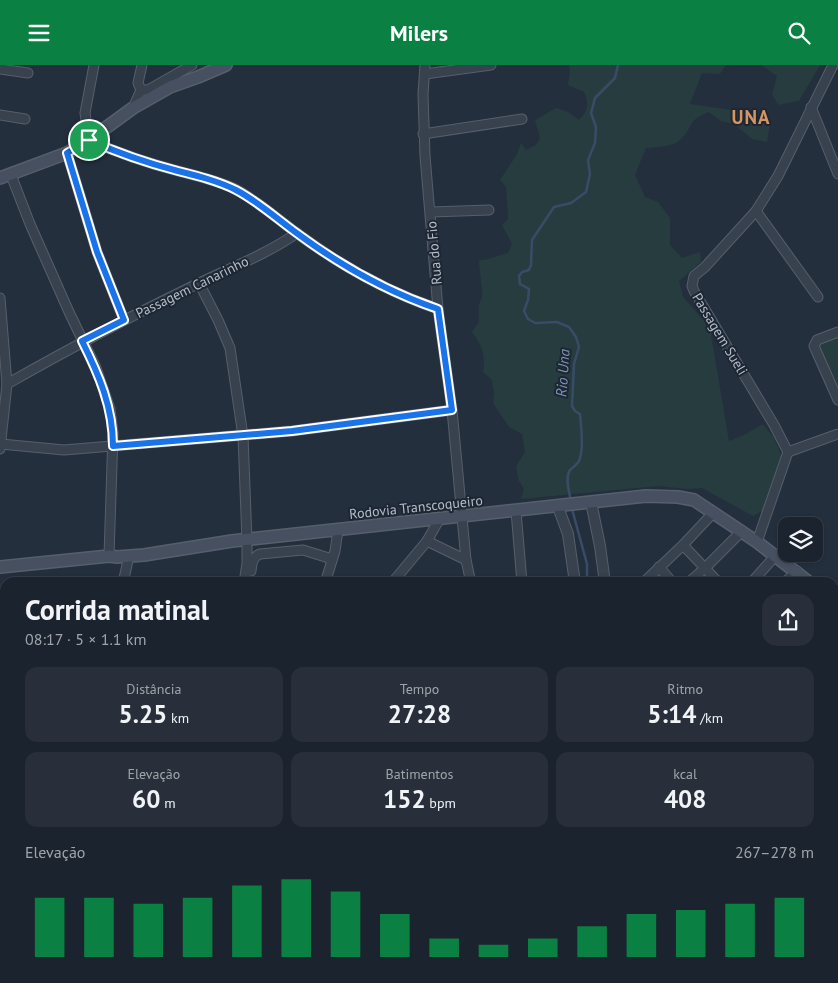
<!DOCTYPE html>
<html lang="pt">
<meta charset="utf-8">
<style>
body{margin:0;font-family:"PT Sans",sans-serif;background:#282f3a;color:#f1f3f6;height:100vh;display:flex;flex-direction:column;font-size:19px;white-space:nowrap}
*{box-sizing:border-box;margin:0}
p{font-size:16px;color:#a0a4aa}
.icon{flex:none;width:28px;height:28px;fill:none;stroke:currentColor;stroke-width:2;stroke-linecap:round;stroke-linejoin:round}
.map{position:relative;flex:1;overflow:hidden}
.side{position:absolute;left:0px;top:512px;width:839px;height:406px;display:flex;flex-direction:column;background:#1b232e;border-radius:15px 15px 0 0;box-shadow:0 1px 4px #0004,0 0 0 1px #39404a}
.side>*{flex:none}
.controls{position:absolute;left:778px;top:452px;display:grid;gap:10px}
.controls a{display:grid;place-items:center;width:45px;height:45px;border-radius:10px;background:#1b232e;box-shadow:0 1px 4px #0004,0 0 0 1px #39404a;font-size:25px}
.pin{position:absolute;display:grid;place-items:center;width:42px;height:42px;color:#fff;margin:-21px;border:2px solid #fff;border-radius:50%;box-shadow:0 1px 5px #0007}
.round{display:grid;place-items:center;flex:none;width:52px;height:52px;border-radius:15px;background:#282f3a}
.overview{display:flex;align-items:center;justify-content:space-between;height:85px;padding:0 25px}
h1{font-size:28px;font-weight:600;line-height:38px}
.stats{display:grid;grid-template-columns:repeat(3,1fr);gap:8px;height:85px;padding:5px 25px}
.stats div{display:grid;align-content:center;border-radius:12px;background:#282f3a;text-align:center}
.stats b{font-size:25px;font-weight:600}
.stats small{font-size:14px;font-weight:400}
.stats p{font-size:14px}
.chart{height:140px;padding:10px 25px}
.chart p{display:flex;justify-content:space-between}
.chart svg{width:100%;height:90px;margin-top:5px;stroke:#0b8043;stroke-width:6}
header{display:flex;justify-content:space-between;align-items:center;height:65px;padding:0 25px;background:#0b8043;color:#fff;font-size:22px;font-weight:600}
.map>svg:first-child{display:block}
.green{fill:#263c3f}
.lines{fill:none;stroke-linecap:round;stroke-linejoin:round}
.stream{stroke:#394c67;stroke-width:2.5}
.minor-casing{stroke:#565f6c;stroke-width:11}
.tertiary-casing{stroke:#565f6c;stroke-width:12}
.secondary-casing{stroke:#565f6c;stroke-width:14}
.minor{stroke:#38414e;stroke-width:9}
.tertiary{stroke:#38414e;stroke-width:10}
.secondary{stroke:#465061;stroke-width:11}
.route-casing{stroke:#fff;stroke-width:10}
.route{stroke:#1a73e8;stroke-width:6}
.labels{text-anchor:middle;stroke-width:4;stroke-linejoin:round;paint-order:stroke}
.street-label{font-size:14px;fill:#b4bcc9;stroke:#1d2633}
.water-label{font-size:15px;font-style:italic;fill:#7c92b1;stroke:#1d2633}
.district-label{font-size:19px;font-weight:bold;letter-spacing:1px;fill:#d59563;stroke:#1d2633}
</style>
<header><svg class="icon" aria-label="menu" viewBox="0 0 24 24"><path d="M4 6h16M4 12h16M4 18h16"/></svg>Milers<svg class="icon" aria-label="search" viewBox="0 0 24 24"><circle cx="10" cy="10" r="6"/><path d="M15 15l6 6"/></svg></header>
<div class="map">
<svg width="838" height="918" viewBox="0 0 838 918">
<rect width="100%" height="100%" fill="#242f3e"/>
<g class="green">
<path d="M569,0H726L720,9L702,8L690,39L739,46L770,59L767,77L752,74L734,59L721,56L709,47C686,56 695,60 681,74C674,82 657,82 646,83L635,110L645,132L658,137L670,153V180L682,193L700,187L701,197L679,216L683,232L714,267L711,270L729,376L746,369L763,359L774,373L781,390L764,445L753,451L702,423L687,424L658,421L521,434L524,424L519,416L516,401L525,387L522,369L509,362L493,338L494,327L492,315L483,307C486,291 482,280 472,267L479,257C479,251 478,245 479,240C480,236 483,232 482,228C482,217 479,206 479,195H484L508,188L512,179L502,160L508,154L506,122L500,115L517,89L521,78L526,85L536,80L540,73L535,55L556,43L568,47L579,55C588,47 589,38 584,27L568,20L570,7Z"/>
<polygon points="761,0 820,0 799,36 778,40 772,29 777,11"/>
<polygon points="838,270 838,329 815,280"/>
</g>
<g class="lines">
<g class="stream">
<path d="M571,436C569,427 565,412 570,405C574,401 579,399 580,393C584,381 581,362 580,349L575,346L572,341L574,299L579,282L576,272L569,262L557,257L535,258L528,254L524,246L528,235L529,224L520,219L519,211L522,207L529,205L531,200L532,175L554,142L571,138L586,127L590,109L588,95L595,78L596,62L591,48L595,33L615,13L618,0"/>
<polyline points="572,444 587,499 587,518"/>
<polyline points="0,857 5,858"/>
</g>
<g class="minor-casing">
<g id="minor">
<path d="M94,0L85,48L89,75C118,88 147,98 178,106C197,111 215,115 233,123C257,135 276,153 298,169C340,200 388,227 438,244"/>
<polyline points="425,0 423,29 425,91 438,244 452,345 466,495 471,518"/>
<polyline points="0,4 28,8"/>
<polyline points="425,9 491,0"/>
<polyline points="141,25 148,25 192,0"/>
<polyline points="811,42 838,109"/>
<polyline points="133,43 141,25 138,18 142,0"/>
<polyline points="0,50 25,54"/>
<polyline points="423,69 522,54"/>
<polyline points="67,88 97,187 124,255"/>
<polyline points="11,110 30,159 69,247 96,303 110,344 113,368 109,491"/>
<polyline points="756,146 818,232"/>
<polyline points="431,147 489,145"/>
<polyline points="199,218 218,255 230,283 243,371 247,476 247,498 244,518"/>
<polyline points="0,233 7,319 0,384"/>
<polyline points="838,267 817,275 814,281 838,335"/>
<path d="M7,319C67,285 127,253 189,223C225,205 264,191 297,168"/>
<polyline points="1,379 64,385 292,366 452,345"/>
<polyline points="788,387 838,369"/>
<polyline points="516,446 522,518"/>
<polyline points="427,476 466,495"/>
<polyline points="757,477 788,387 774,360 694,226 692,221 694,211 705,202 756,146 778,111 833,0"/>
<polyline points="683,480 719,518"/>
<polyline points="659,502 673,518"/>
<path d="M251,506C252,499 252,492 260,489L303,485L332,494"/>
<polyline points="123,518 129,491"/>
<polyline points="325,518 335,486 338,465"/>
<polyline points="392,518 427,476 440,453"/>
<polyline points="643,518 683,480 714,447"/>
<polyline points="688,518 705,503 742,466"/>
<polyline points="751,518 776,490"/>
<polyline points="784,518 797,506"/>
<polyline points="0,572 5,571"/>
<polyline points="834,589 838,587"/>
<polyline points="0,628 5,628"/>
<polyline points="834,629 838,632"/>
<polyline points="0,693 5,694"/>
<polyline points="834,698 838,701"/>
<polyline points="834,771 838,775"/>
<polyline points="0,814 5,815"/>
<polyline points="834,843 838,847"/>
<polyline points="31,914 32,918"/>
<polyline points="67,914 68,918"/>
<polyline points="364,914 366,918"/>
<polyline points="434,914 437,918"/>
<polyline points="562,914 567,918"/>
<polyline points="656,914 662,918"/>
<polyline points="741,914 746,918"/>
<polyline points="831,914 838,918"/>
</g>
</g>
<g class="tertiary-casing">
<g id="tertiary">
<polyline points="591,437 600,481 605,518"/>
<polyline points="558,442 568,469 575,518"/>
<polyline points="0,850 5,851"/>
<polyline points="0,869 5,870"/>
<polyline points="834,898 838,893"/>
<polyline points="485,914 486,918"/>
<polyline points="501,914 502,918"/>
<polyline points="818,918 821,914"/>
</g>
</g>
<g class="secondary-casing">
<g id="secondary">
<polyline points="0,113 67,88 89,75 133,43 170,22 198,12 226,0"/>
<polyline points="0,502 109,491 117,492 144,490 232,476 646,431 678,432 694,435 757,477 810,518"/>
<polyline points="834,536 838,540"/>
</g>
</g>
<use href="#minor" class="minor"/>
<use href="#tertiary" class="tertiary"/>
<use href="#secondary" class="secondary"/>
</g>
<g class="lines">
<g class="route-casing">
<path id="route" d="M89,75C118,88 147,98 178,106C198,111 218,116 236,125C259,137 277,154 298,169C340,200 388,227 438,244L452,345L292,366L113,381C113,342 99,310 82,276L124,255L97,187L67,88Z"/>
</g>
<use href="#route" class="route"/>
</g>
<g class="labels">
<g class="street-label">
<text transform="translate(434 188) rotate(-95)" y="5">Rua do Fio</text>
<text transform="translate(192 222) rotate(-26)" y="5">Passagem Canarinho</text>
<text transform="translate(720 269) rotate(59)" y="5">Passagem Sueli</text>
<text transform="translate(416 442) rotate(-6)" y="5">Rodovia Transcoqueiro</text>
</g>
<g class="water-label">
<text transform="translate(563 308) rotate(-86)" y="5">Rio Una</text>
</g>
<g class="district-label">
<text x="751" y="59">UNA</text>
</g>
</g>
</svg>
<div class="controls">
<a><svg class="icon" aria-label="layers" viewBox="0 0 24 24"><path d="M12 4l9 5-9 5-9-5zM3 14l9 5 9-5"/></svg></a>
</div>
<div class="pin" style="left:89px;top:75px;background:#1e9e55"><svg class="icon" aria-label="arrive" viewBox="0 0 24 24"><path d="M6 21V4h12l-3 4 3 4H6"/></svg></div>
<section class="side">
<div class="overview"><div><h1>Corrida matinal</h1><p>08:17 · 5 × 1.1 km</p></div><a class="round"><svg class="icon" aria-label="share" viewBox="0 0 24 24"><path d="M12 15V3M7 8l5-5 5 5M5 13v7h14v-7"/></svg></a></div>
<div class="stats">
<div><p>Distância</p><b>5.25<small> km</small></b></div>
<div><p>Tempo</p><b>27:28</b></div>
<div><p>Ritmo</p><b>5:14<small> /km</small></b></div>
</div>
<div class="stats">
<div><p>Elevação</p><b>60<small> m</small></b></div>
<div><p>Batimentos</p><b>152<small> bpm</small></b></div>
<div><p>kcal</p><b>408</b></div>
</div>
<div class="chart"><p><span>Elevação</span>267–278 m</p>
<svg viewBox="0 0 160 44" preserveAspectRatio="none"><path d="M5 44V15M15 44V15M25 44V18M35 44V15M45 44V9M55 44V6M65 44V12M75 44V23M85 44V35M95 44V38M105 44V35M115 44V29M125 44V23M135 44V21M145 44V18M155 44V15"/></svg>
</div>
</section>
</div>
